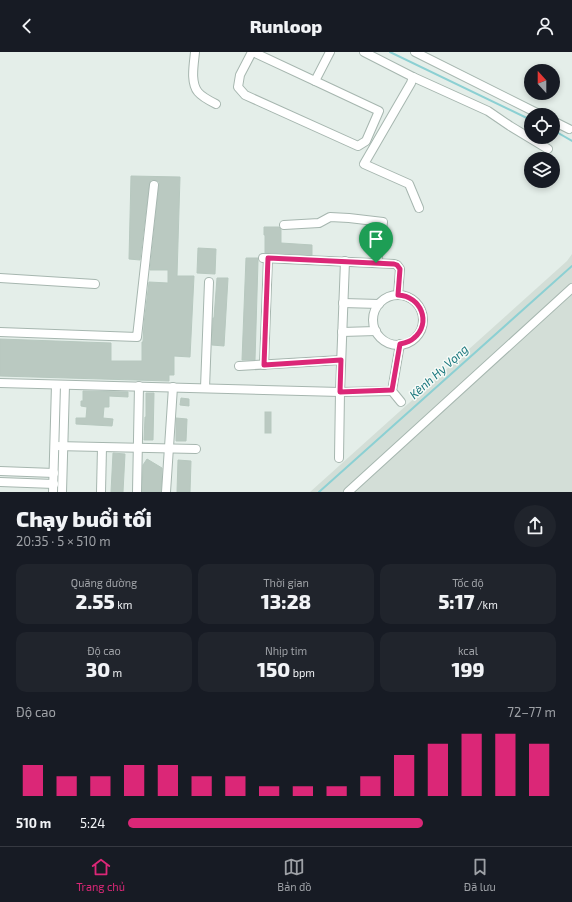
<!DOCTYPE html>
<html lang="vi">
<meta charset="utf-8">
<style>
body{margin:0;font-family:"Exo 2",sans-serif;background:#20242c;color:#f1f3f6;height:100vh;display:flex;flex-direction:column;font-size:15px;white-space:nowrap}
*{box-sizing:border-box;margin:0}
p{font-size:13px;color:#9ea1a6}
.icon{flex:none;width:22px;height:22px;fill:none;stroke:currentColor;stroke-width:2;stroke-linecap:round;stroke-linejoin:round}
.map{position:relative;height:440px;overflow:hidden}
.panel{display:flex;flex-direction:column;background:#171b24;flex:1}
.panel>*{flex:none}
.needle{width:26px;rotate:339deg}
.buttons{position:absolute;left:524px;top:12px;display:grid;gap:8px}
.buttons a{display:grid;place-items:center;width:36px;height:36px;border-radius:50%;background:#171b24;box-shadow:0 2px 6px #0003;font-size:20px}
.pin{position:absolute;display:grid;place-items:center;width:34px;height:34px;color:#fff;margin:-41px -17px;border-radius:50% 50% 50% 0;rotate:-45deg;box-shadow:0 0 4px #0007}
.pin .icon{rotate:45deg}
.round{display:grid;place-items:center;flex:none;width:42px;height:42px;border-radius:21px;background:#20242c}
.summary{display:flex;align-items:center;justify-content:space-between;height:68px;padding:0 16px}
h1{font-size:22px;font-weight:800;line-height:30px}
.figures{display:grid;grid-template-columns:repeat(3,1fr);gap:6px;height:68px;padding:4px 16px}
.figures div{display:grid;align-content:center;border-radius:10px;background:#20242c;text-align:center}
.figures b{font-size:20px;font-weight:800}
.figures small{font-size:11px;font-weight:400}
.figures p{font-size:11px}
.chart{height:112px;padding:8px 16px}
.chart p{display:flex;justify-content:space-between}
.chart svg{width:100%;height:72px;margin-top:4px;stroke:#db2777;stroke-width:6}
ul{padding:0 16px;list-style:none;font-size:13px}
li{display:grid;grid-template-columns:64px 48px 1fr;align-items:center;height:30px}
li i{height:10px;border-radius:5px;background:#db2777}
header{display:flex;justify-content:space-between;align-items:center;height:52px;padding:0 16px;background:#171b24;font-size:18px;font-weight:800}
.tab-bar{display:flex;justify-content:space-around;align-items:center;height:56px;border-top:1px solid #363941;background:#171b24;font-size:11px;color:#9ea1a6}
.tab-bar a{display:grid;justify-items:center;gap:2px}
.tab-bar .selected{color:#db2777}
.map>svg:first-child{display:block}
.built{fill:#d3ded7}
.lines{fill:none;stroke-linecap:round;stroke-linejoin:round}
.stream{stroke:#8cd0d3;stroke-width:2}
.building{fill:#bac9c1;stroke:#b7c8bf}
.minor-casing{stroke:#a6b6af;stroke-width:10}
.minor{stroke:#fff;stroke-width:8}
.route-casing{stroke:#fff;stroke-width:8}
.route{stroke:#db2777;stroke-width:5}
.labels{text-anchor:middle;stroke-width:3;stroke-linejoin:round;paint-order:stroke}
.water-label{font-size:12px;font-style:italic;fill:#1c787e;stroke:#f5faf7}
</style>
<header><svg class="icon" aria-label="back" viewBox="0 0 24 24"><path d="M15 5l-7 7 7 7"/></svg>Runloop<svg class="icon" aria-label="person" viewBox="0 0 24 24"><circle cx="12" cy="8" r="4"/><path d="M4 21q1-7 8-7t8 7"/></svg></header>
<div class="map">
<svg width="572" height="440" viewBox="0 0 572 440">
<rect width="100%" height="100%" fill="#e4eee9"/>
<polygon class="built" points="572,202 572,440 310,440 567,209"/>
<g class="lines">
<g class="stream">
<polyline points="390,0 531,68"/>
<polyline points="553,78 572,89"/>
<polyline points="319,440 572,214"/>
</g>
</g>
<g class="building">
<polygon points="131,124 180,125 177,224 194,224 190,305 174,304 174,323 169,323 169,329 0,324 0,287 111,291 111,309 142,309 142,290 143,290 144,272 149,230 168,231 168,218 150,218 159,134 159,130 155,128 151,128 149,132 140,208 129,207"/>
<polygon points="264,175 279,175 281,177 281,191 312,193 312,203 265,201 265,183 264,183"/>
<polygon points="198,196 216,197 215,222 197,221"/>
<polygon points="246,206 258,206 258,209 255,308 242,308"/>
<polygon points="217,226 228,226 224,294 212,293 213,266 214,266"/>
<polygon points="83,339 128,340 128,345 109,344 109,355 104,355 103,366 113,367 112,374 76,372 76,366 86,366 87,355 81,354 81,349 83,349"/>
<polygon points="146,341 154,341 153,388 144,388 145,365 146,365"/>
<polygon points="181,346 189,347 189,354 180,353"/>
<rect x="265" y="360" width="6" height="21"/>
<polygon points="176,366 187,367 186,389 176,389"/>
<polygon points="113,401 125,402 123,440 111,440"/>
<polygon points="147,407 162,416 161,440 142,440 143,413"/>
<polygon points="178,408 191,409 190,440 177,440"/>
</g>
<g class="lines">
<g class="minor-casing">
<g id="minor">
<path d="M195,0C194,12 190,30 198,40C202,45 210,49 216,52"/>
<polyline points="252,0 240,23 238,35 245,43 358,94 366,89 379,59 315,29 330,0"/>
<polyline points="253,0 315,29"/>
<polyline points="364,0 413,25 488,59 510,74 548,97"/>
<polyline points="415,0 541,63"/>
<polyline points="413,25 411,31 364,112 409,132 419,156"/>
<polyline points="553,69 569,77"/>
<polyline points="284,173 319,171 330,165 349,166 383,170 377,211"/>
<polyline points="263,206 394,212 397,213 400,217 398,243"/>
<polyline points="0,226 95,232"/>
<circle cx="398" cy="268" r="25"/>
<polyline points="343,251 379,252"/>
<polyline points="0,280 137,285 154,133"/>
<polyline points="342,280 376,279"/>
<polyline points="400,292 392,339 401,350"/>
<polyline points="264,313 268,206"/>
<polyline points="239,314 341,308"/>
<polyline points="0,331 340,340 392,339"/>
<polyline points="205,336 209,230"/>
<polyline points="55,394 196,397"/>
<polyline points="339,406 340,340 345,209"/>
<polyline points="0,419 54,421"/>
<polyline points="0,430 54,432"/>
<polyline points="53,440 56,333"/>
<polyline points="62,440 65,333"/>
<polyline points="101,440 102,395"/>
<polyline points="137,440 139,334"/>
<polyline points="166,440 173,335"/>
<polyline points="348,440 572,236"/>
</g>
</g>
<use href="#minor" class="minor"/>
</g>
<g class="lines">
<g class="route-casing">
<path id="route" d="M268,206L394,212L397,213L400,217L398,243C421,244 432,271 414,286C410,290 405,291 400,292L392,338L340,340L341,308L264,313Z"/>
</g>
<use href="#route" class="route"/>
</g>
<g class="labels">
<g class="water-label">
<text transform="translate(439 320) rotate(-42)" y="4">Kênh Hy Vọng</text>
</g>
</g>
</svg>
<div class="buttons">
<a><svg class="needle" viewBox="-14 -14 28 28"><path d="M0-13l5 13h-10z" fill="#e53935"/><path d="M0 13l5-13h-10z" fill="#9ea1a6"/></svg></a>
<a><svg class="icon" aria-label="locate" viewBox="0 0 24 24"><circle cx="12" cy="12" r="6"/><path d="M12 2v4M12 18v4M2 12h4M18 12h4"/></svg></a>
<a><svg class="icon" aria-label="layers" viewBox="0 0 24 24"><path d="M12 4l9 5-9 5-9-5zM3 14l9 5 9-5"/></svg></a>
</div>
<div class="pin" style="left:376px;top:211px;background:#1e9e55"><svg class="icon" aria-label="arrive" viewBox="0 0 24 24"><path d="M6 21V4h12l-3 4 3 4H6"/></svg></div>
</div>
<section class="panel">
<div class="summary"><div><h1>Chạy buổi tối</h1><p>20:35 · 5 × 510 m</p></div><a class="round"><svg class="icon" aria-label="share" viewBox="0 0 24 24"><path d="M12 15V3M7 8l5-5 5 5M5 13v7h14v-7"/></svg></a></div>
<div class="figures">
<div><p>Quãng đường</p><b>2.55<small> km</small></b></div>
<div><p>Thời gian</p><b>13:28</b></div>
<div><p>Tốc độ</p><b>5:17<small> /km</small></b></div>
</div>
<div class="figures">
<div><p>Độ cao</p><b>30<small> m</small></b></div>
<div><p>Nhịp tim</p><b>150<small> bpm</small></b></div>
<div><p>kcal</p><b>199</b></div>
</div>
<div class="chart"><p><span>Độ cao</span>72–77 m</p>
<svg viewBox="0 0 160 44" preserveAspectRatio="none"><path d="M5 44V25M15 44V32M25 44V32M35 44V25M45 44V25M55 44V32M65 44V32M75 44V38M85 44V38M95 44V38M105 44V32M115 44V19M125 44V12M135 44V6M145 44V6M155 44V12"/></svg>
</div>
<ul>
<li><b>510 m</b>5:24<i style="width:69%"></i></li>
</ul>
</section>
<nav class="tab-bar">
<a class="selected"><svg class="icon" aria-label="home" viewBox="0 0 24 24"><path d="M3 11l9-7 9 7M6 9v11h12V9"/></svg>Trang chủ</a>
<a><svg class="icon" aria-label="map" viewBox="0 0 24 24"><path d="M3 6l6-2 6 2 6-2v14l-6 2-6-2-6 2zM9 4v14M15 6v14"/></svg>Bản đồ</a>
<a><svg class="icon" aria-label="saved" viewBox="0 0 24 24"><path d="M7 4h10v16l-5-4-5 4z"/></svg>Đã lưu</a>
</nav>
